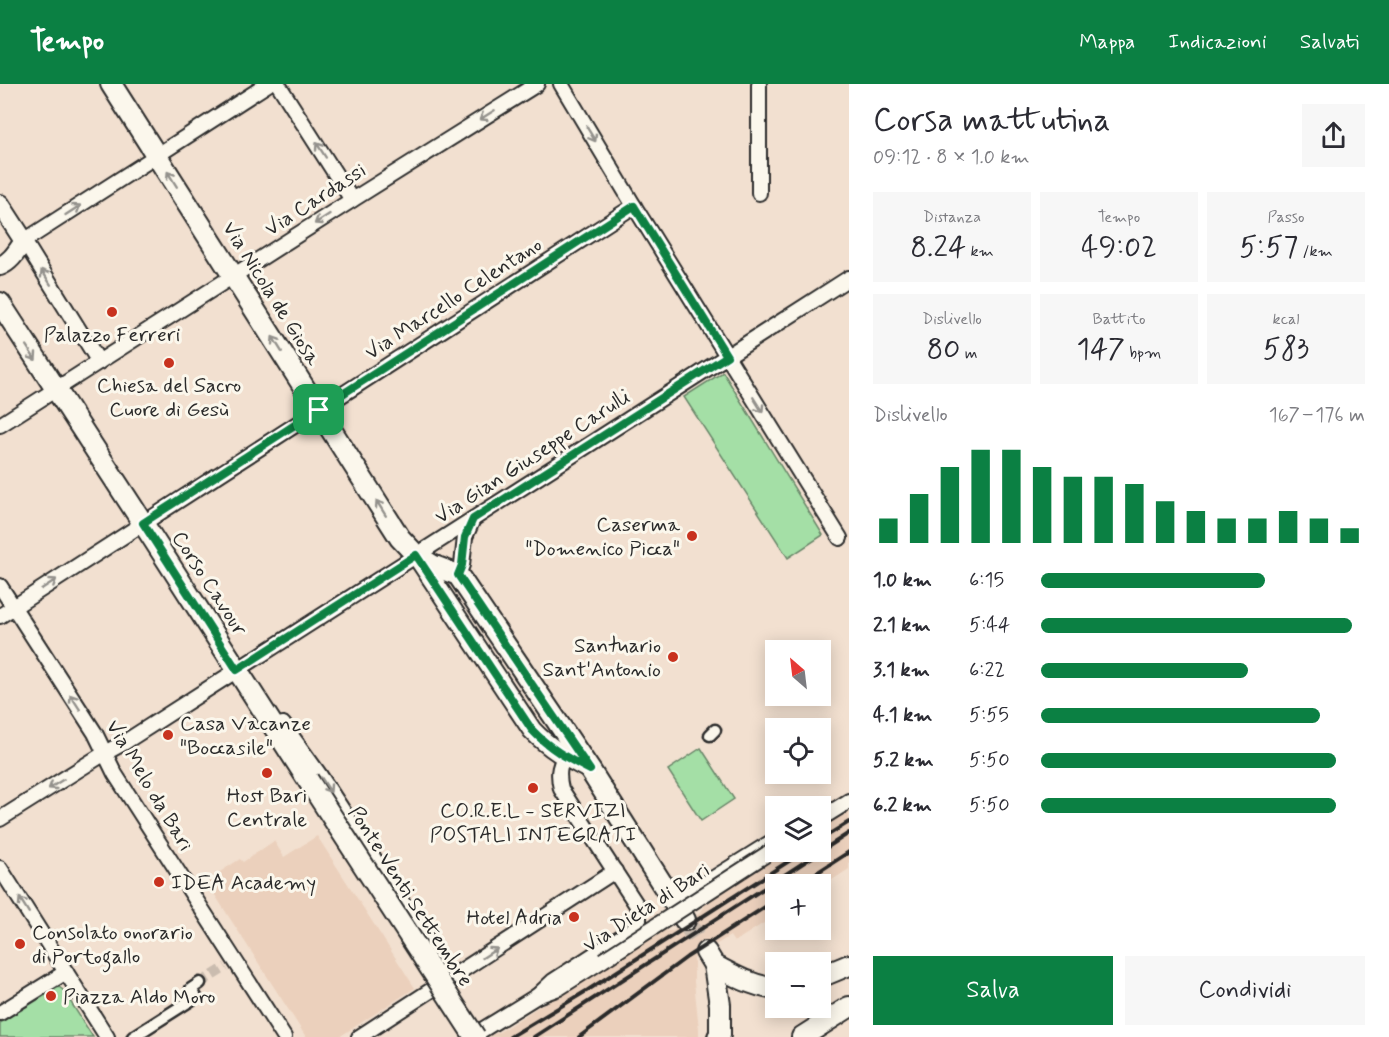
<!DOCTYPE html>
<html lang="it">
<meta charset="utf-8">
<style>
body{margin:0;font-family:Mynerve,sans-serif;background:#f7f7f7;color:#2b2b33;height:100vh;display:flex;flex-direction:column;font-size:22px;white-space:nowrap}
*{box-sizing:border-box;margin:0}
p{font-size:20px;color:#7c7c81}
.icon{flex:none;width:33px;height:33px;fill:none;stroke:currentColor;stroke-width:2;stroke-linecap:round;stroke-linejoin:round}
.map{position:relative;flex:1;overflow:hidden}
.side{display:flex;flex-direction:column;background:#fff;width:540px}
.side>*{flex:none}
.needle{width:39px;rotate:332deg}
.fabs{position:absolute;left:765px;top:556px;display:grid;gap:12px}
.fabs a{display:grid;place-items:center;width:66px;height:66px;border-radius:0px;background:#fff;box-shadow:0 3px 15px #0003;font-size:30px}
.pin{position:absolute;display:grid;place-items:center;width:51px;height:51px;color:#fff;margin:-26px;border-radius:12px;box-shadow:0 3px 9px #0006}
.round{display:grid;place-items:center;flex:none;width:63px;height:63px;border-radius:0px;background:#f7f7f7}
.head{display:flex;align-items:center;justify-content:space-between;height:102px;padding:0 24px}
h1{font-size:33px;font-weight:600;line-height:45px}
.figures{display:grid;grid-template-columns:repeat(3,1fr);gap:9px;height:102px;padding:6px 24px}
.figures div{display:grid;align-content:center;border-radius:0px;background:#f7f7f7;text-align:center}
.figures b{font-size:30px;font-weight:600}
.figures small{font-size:16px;font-weight:400}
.figures p{font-size:16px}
.chart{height:168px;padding:12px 24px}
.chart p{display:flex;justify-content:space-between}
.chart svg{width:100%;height:108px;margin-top:6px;stroke:#0b8043;stroke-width:6}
.cta{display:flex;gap:12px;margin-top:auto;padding:12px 24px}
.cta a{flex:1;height:69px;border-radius:0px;background:#0b8043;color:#fff;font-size:24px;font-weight:600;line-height:69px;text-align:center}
.cta a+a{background:#f7f7f7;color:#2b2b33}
ul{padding:0 24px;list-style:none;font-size:20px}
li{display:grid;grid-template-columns:96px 72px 1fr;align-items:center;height:45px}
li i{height:15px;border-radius:8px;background:#0b8043}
header{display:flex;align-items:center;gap:36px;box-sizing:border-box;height:84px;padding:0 30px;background:#0b8043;color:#fff}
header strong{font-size:28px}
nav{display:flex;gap:33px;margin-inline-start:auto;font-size:21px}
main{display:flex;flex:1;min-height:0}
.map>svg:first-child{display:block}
.built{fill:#ebd0bc}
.green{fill:#a4dfa6;stroke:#688568;stroke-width:1.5}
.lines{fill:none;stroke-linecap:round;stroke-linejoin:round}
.pedestrian-tunnel{stroke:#cabcaf;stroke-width:10;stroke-dasharray:10 5;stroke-linecap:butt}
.secondary-tunnel{stroke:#cabcaf;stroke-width:20;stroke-dasharray:20 10;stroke-linecap:butt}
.pedestrian-casing{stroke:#2b2b2b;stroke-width:15}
.minor-casing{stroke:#2b2b2b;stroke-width:18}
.tertiary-casing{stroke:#2b2b2b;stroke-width:22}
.secondary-casing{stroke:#2b2b2b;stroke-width:24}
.pedestrian{stroke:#fbf7ec;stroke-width:10}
.minor{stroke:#fbf7ec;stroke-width:14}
.tertiary{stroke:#fbf7ec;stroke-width:18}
.secondary{stroke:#fbf7ec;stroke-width:20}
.rail{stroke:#2b2b2b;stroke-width:4}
.minor-bridge-casing{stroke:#2b2b2b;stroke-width:18;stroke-linecap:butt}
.secondary-bridge-casing{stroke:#2b2b2b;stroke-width:24;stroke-linecap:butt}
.minor-bridge{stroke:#fbf7ec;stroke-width:14}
.secondary-bridge{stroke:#fbf7ec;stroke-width:20}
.oneway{stroke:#93918c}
.route-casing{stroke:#fff;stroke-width:12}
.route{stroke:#0b8043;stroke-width:8}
.poi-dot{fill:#c8321e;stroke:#fbf7ec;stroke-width:2}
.labels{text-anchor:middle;stroke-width:6;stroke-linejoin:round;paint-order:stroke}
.street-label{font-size:21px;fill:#2b2b2b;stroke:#fbf7ec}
.poi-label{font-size:21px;fill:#2b2b2b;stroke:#fbf7ec}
</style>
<header>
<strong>Tempo</strong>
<nav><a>Mappa</a><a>Indicazioni</a><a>Salvati</a></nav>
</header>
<main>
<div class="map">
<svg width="849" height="953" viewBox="0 0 849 953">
<rect width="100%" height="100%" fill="#f2e0d0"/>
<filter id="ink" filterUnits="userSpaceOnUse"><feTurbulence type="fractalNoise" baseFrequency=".0167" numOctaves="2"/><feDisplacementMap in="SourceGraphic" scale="12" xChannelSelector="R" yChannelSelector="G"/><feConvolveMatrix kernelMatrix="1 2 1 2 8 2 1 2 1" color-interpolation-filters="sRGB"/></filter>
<g filter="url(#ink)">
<g class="built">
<polygon points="849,723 849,785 821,803 820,801 776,801 775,832 734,858 730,852 694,874 694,898 699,945 699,951 698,953 487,953 501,947 662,843 667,847 673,847 701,828 704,823 702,818 779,768 820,768 821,742"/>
<polygon points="317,752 415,904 339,953 306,953 206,797 240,775 243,778 274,757 284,773"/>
</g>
<g class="green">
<polygon points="723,288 823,451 788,474 684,313"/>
<polygon points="701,664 734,715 701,737 668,686"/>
<polygon points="59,903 63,906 93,953 0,953 0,939 55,905"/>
</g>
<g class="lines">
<polyline class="pedestrian-tunnel" points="200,899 226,883"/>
<polyline class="secondary-tunnel" points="685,836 706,868"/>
<g class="pedestrian-casing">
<g id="pedestrian">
<polyline points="710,651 715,646"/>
<polyline points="133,953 196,913 191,905 200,899"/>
</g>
</g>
<g class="minor-casing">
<g id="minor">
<polyline points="278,0 352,116"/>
<polyline points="561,0 634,122 840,454"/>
<polyline points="759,0 759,109"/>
<polyline points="99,278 24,157 268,0"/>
<polyline points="0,341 352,116 537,0"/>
<polyline points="458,491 462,481 465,453 473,435"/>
<polyline points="0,502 95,649 115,690 284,953"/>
<polyline points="0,532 634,122"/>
<polyline points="283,640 319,690 451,893"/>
<polyline points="0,735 105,669 125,658 849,194"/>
<polyline points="820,735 849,717"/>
<polyline points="0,784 107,953"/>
<polyline points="674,819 776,755"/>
<path d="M537,912L553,897L633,845L639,840V827L636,820L561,705C557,688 559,680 569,666"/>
<polyline points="0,929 66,888"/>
<polyline points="470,944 474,951 537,912 559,904 603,876"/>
<polyline points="359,953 615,787"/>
</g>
</g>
<g class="tertiary-casing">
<g id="tertiary">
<path d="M0,120L24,157C17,167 11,178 0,182"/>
<path d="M416,471L532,646C550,665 567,674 590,686"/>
</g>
</g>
<g class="secondary-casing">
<g id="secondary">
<polyline points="111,0 400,454 416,471 432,481 458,491 590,686 685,836"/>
<polyline points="0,219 150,450 308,696"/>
<polyline points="706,868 714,881 720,921 720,951 718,953"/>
<path d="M714,881C734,892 753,902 776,905"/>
<polyline points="820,893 849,881"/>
<polyline points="802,953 849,923"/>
</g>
</g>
<use href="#pedestrian" class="pedestrian"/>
<use href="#minor" class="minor"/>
<use href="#tertiary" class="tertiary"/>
<use href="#secondary" class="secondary"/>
<g class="rail">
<polyline points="820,756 849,738"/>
<polyline points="820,768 849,749"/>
<polyline points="798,801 849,768"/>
<polyline points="510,953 588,906 803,768"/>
<polyline points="534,953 820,768"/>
<polyline points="579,953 687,873 776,816"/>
</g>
<g class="minor-bridge-casing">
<polyline id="minor-bridge" points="603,876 776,764"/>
</g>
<g class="secondary-bridge-casing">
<polyline id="secondary-bridge" points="308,696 475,953"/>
</g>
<use href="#minor-bridge" class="minor-bridge"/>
<use href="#secondary-bridge" class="secondary-bridge"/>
</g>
<defs><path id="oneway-shaft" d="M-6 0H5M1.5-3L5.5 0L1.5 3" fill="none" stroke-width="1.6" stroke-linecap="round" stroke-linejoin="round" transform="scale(1.5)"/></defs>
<g class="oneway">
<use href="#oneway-shaft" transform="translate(487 31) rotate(148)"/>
<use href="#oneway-shaft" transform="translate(591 50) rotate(59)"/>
<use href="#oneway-shaft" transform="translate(321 66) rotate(-123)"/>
<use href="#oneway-shaft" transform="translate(172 95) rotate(-122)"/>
<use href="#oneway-shaft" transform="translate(73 126) rotate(-33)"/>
<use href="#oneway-shaft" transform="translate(322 135) rotate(147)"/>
<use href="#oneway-shaft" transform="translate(46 193) rotate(-122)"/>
<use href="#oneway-shaft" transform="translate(277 260) rotate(-122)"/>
<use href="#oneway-shaft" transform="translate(31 269) rotate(57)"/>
<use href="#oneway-shaft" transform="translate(758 321) rotate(58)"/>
<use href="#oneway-shaft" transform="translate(381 424) rotate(-122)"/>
<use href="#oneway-shaft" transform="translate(49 500) rotate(-33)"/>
<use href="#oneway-shaft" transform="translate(75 618) rotate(-123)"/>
<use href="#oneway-shaft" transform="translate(56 700) rotate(148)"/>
<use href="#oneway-shaft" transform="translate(326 701) rotate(57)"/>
<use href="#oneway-shaft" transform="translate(24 821) rotate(-122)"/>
<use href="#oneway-shaft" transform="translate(490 869) rotate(-33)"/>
</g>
</g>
<g class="lines" filter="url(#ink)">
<g class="route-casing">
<path id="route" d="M634,122L727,272L473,435L465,453L462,481L458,491L590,686C567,674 550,665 532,646L416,471L237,586L143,439Z"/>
</g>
<use href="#route" class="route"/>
</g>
<g class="poi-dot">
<circle cx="112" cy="228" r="6"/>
<circle cx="169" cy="279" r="6"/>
<circle cx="692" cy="452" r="6"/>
<circle cx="673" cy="573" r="6"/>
<circle cx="168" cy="651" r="6"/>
<circle cx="267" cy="689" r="6"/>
<circle cx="533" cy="704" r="6"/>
<circle cx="159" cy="798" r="6"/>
<circle cx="574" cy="833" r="6"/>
<circle cx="20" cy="860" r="6"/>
<circle cx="51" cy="912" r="6"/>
</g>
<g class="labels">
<g class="street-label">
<text transform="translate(315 115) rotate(-33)" y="7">Via Cardassi</text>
<text transform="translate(272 209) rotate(58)" y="7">Via Nicola de Giosa</text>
<text transform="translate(453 214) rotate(-33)" y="7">Via Marcello Celentano</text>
<text transform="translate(532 372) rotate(-33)" y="7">Via Gian Giuseppe Carulli</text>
<text transform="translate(210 499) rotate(57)" y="7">Corso Cavour</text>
<text transform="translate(150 701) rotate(59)" y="7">Via Melo da Bari</text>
<text transform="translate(411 812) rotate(57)" y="7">Ponte Venti Settembre</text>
<text transform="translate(646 823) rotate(-33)" y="7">Via Dieta di Bari</text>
</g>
<g class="poi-label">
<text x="112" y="257">Palazzo Ferreri</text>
<text x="169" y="308">Chiesa del Sacro<tspan x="169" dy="24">Cuore di Gesù</tspan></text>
<text x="680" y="447" text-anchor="end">Caserma<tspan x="680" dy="24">"Domenico Picca"</tspan></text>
<text x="661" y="568" text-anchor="end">Santuario<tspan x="661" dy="24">Sant'Antonio</tspan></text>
<text x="180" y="646" text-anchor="start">Casa Vacanze<tspan x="180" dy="24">"Boccasile"</tspan></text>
<text x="267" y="718">Host Bari<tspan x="267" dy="24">Centrale</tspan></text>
<text x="533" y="733">CO.R.E.L - SERVIZI<tspan x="533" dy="24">POSTALI INTEGRATI</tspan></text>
<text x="171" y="805" text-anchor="start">IDEA Academy</text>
<text x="562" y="840" text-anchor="end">Hotel Adria</text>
<text x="32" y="855" text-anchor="start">Consolato onorario<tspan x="32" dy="24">di Portogallo</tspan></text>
<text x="63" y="919" text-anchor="start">Piazza Aldo Moro</text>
</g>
</g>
</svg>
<div class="fabs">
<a><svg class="needle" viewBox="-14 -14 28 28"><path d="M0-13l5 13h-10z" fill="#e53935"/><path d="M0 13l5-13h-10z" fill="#7c7c81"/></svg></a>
<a><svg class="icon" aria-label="locate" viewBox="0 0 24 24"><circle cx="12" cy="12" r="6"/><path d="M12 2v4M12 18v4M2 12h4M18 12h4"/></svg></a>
<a><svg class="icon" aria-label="layers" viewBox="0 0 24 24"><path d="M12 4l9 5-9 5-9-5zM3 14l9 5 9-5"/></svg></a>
<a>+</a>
<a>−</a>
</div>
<div class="pin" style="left:319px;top:326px;background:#1e9e55"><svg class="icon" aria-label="arrive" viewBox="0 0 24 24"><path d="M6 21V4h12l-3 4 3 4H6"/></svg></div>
</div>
<section class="side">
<div class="head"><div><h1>Corsa mattutina</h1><p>09:12 · 8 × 1.0 km</p></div><a class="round"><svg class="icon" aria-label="share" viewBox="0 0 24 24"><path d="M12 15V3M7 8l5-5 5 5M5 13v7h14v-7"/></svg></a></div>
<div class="figures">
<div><p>Distanza</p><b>8.24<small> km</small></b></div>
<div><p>Tempo</p><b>49:02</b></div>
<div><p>Passo</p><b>5:57<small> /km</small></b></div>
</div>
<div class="figures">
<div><p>Dislivello</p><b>80<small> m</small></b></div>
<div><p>Battito</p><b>147<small> bpm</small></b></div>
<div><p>kcal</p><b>583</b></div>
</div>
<div class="chart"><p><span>Dislivello</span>167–176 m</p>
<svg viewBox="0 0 160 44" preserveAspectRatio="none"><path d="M5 44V34M15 44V24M25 44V13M35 44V6M45 44V6M55 44V13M65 44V17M75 44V17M85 44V20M95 44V27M105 44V31M115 44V34M125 44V34M135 44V31M145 44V34M155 44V38"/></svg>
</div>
<ul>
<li><b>1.0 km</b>6:15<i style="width:69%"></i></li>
<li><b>2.1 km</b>5:44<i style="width:96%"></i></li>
<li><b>3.1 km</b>6:22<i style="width:64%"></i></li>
<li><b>4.1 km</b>5:55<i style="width:86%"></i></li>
<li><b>5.2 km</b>5:50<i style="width:91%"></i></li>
<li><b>6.2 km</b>5:50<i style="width:91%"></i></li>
</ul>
<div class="cta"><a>Salva</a><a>Condividi</a></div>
</section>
</main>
